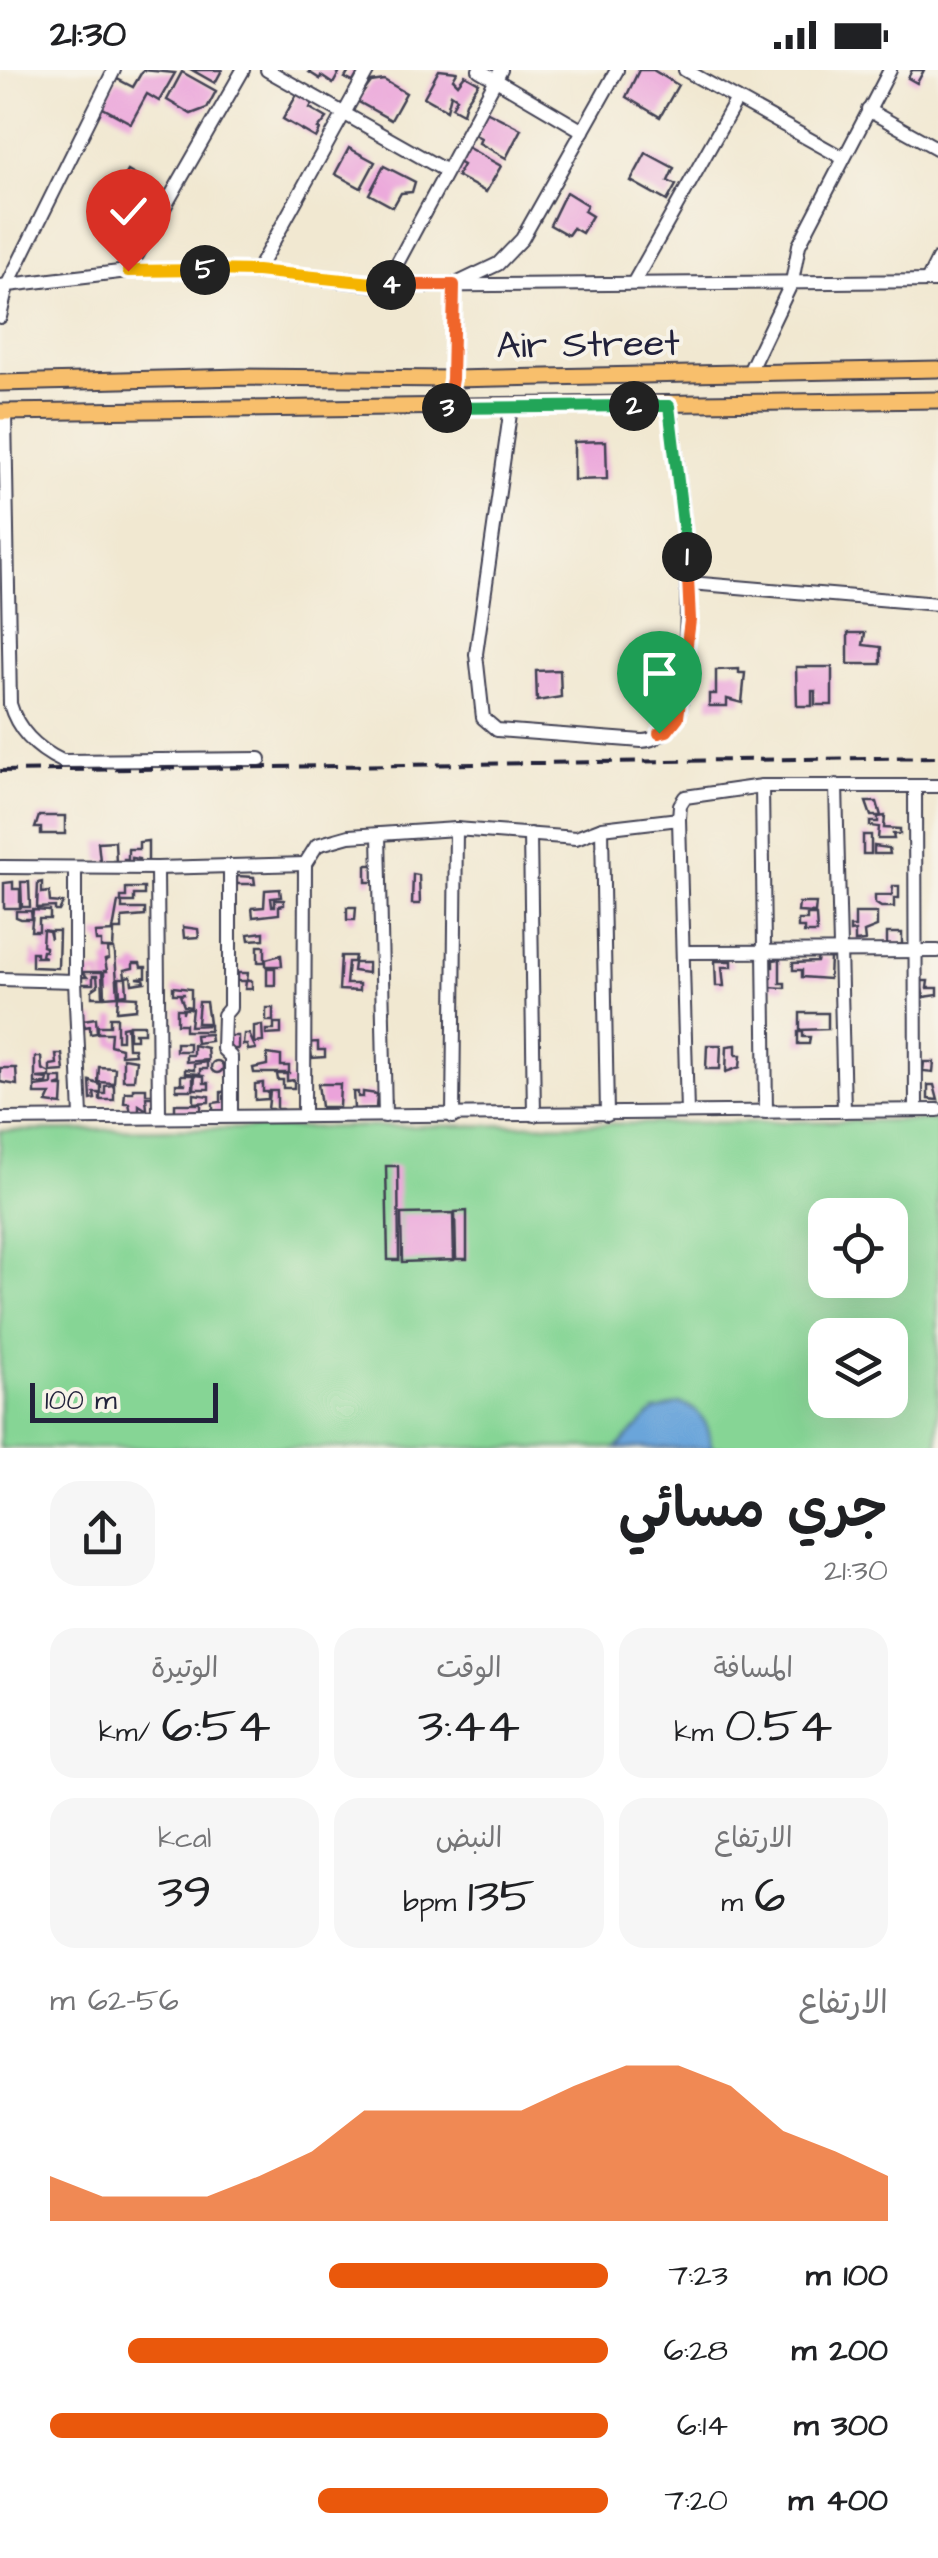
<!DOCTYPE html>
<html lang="ar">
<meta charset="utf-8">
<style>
body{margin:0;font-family:"Architects Daughter","Playpen Sans Arabic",sans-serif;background:#f6f6f6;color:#202124;direction:rtl;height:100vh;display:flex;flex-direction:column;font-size:38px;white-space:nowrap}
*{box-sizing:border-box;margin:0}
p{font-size:32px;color:#757577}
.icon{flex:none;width:55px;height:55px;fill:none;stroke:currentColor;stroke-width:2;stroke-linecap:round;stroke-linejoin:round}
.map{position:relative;height:1378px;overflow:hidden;direction:ltr}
.panel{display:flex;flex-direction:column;background:#fff;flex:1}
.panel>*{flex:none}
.fabs{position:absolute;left:808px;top:1128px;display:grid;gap:20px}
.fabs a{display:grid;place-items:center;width:100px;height:100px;border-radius:20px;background:#fff;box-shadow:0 10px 40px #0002;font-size:50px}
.scale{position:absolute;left:30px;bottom:25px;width:188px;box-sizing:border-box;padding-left:10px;border:5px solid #22223b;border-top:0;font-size:28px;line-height:35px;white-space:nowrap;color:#22223b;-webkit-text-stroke:8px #f7f3e8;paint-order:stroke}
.pin{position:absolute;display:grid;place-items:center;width:85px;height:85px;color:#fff;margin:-102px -42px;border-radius:50% 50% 50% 0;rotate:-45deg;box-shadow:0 0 10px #0007}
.pin .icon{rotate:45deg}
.km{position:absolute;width:50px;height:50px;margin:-25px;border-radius:50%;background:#222;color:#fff;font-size:28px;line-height:50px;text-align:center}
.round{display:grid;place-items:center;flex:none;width:105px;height:105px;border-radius:30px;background:#f6f6f6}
.overview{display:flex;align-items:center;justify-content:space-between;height:170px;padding:0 50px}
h1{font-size:55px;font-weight:600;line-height:75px}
.figures{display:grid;grid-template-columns:repeat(3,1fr);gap:15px;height:170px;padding:10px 50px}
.figures div{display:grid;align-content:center;border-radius:25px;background:#f6f6f6;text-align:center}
.figures b{font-size:50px;font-weight:600}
.figures small{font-size:28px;font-weight:400}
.figures p{font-size:28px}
.chart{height:280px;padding:20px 50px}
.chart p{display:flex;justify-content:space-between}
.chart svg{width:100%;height:180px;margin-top:10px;fill:#ea580c;opacity:.7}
ul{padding:0 50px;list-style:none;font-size:32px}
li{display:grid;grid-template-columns:160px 120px 1fr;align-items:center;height:75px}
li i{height:25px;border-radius:12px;background:#ea580c}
.status{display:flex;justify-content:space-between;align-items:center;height:70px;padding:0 50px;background:#fff;direction:ltr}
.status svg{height:28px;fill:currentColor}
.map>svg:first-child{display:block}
.green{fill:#86d595;stroke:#547c68;stroke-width:2.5;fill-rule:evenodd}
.water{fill:#6ba5da;stroke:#46648a;stroke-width:2.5}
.building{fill:#eba3da}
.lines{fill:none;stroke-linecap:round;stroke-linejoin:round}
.minor-casing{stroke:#414052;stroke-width:16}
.major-casing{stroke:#414052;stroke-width:19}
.minor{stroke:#fff;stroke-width:12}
.major{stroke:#f8bf6c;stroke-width:15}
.rail{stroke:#22223b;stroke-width:4;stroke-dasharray:15 8;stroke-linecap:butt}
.split-1-casing{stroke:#fff;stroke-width:20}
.split-2-casing{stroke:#fff;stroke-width:20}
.split-3-casing{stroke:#fff;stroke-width:20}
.split-4-casing{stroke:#fff;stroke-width:20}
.split-5-casing{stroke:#fff;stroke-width:20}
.split-6-casing{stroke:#fff;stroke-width:20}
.split-1{stroke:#f0652b;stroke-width:12}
.split-2{stroke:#22a559;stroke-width:12}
.split-3{stroke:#22a559;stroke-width:12}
.split-4{stroke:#f0652b;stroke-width:12}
.split-5{stroke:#f5b400;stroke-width:12}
.split-6{stroke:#f5b400;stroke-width:12}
.labels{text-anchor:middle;stroke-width:8;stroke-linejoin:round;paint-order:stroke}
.street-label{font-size:38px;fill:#22223b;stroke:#f7f3e8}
</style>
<div class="status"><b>21:30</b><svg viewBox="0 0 49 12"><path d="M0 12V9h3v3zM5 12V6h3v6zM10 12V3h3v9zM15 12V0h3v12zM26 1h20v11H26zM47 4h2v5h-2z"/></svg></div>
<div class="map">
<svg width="938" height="1378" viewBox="0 0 938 1378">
<rect width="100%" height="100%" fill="#f7f3e8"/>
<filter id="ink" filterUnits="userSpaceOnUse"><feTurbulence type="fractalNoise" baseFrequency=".01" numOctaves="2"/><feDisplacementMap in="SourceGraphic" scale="20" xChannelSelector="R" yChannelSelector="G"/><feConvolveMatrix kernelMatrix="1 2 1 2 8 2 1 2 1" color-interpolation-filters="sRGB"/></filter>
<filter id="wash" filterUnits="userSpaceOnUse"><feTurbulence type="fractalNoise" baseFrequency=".0048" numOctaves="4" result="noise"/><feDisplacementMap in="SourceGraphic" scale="40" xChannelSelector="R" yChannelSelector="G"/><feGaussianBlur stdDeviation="2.25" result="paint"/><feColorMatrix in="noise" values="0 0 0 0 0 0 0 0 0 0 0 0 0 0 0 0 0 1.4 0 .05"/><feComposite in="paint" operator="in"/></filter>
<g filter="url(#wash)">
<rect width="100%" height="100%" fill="#f1e8d1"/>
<path class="green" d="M938,1050V1378H0V1061ZM825,1145H890V1210H825ZM825,1265H890V1330H825Z"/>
<path class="water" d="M680,1333C703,1340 708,1355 712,1378H616L654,1341Z"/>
<g id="blocks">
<g class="building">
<polygon points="143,0 175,3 159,31 147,24 131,53 101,37 117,9 133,17"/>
<polygon points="192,0 222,0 215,13"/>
<polygon points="310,0 334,0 339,3 333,14 321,6 320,9 309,2"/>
<polygon points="350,0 360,0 353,12 345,8"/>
<polygon points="439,0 457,2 453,9 458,14 465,5 479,13 466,32 463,43 452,37 457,28 451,24 447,40 424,27"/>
<polygon points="639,0 653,0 678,15 660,47 626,27"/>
<polygon points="912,0 924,0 917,13 908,8"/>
<polygon points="182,2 216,21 207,38 191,44 167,30"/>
<polygon points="384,10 406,23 391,50 357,31 371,12"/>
<polygon points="299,21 314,30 310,38 327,48 318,59 320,60 316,68 283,49"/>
<polygon points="482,39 521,59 506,88 479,73 481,68 470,62"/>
<polygon points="465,76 501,96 486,122 457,106 463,95 456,91"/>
<polygon points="349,78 375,92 361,118 335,104"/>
<polygon points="646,83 674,98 668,111 676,115 667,131 631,111"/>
<polygon points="384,96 415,112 412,122 401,123 393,137 369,124"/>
<polygon points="128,101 153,116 141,136 137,133 134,138 113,126"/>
<polygon points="566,122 587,135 584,141 592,146 582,163 573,158 568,165 550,155"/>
<polygon points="606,371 607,409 574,410 574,372"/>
<polygon points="848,563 865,563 863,575 881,577 881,594 848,594"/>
<polygon points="796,597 832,597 832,635 815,635 815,621 812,621 812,636 797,636"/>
<polygon points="739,599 739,603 745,603 742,633 727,629 727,636 709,636 709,624 716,624 716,600"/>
<polygon points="560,600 561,627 537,631 536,601"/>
<polygon points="866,732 877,732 881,746 871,746"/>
<polygon points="39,746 65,746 65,764 41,764 41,758 35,758"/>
<polygon points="885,746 884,758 900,759 900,764 893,764 894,769 878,769 879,757 870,756 870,752 878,752 878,747"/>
<rect x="863" y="765" width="8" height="19"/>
<polygon points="115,771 116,793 100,791 98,772"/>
<polygon points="148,771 148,793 139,793 139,789 132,788 132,794 124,794 124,789 128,789 128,779 139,779 139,772"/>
<polygon points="874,776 889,778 890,784 874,784"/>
<rect x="366" y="795" width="7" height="17"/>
<polygon points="413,804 419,805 420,834 412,834"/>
<polygon points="237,806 254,807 255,814 237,814"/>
<polygon points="13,812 13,819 20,819 20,838 4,838 4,813"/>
<polygon points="21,812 29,812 30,837 22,837"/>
<polygon points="42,812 42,823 49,822 50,832 63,833 59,841 55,841 55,837 37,838 38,813"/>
<polygon points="893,816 899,816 899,828 894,828 894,837 881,837 875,833 875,825 892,825"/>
<polygon points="126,818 144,818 144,825 134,825 134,832 121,832 121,827 126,827"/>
<polygon points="280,819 281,827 271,828 272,836 275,836 275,830 284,830 284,835 279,836 279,844 253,847 252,838 264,837 265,820"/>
<polygon points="118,832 122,832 122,839 145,839 145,846 122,848 122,860 113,860"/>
<polygon points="799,833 816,833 815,843 798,842"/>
<polygon points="347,837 356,837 355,850 347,850"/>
<polygon points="33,840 50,841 50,849 39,849 39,861 31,861"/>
<polygon points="16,841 31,841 32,849 21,849 16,847"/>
<polygon points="855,843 877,843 877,857 864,862 865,871 855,872 855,861 850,862 850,857 855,857"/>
<polygon points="807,845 816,845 817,863 804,863 804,858 798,858 798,850 807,850"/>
<polygon points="183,857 198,859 199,867 184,868"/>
<polygon points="43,860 49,861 51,869 50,861 59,861 58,898 32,897 32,882 36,882 36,887 46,887 41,886 42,881 45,881 45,877 42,876"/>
<polygon points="114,862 113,878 101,878 101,871 96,871 95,863"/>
<polygon points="264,862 264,869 249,870 248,864"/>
<polygon points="887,863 902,863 902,874 887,877"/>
<rect x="258" y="876" width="7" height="16"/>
<polygon points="108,879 114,879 115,884 118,926 105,927 104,901 107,901 105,890 109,889"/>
<polygon points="281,885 282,896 266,896 266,889"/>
<polygon points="341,886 355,886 354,892 348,892 346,914 359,914 359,921 339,920"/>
<polygon points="818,887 830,888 829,909 802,907 802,900 793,900 793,893 817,892"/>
<polygon points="780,889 780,913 785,913 785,918 768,917 768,897 773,897 773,890"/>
<polygon points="715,891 732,891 732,897 722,897 724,916 716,916"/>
<polygon points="133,893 140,893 141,897 146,897 146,907 137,908 144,909 145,912 132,914 131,906 125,907 124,900 133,898"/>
<polygon points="354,893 368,893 368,903 353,901"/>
<rect x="267" y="898" width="8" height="17"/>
<polygon points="83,902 102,902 103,927 92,927 92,920 98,916 97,906 93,906 93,914 82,914 82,907 87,907"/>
<polygon points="238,903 248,903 247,911 252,911 252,919 245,919 246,911 238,911"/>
<polygon points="119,908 126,908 127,924 120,925"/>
<polygon points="920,911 928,911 927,918 938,918 938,925 924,927"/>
<polygon points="173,917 191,919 191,937 184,936 180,925 185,924 173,924"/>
<polygon points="118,926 137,927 136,939 117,941"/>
<polygon points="199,932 206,932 209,953 197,953"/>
<rect x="266" y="938" width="7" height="13"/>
<polygon points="177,939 183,939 183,943 184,939 192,939 190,956 210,955 210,961 185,961 185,954 177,954"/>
<polygon points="800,943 828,943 828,959 800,960"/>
<polygon points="110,947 117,947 117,970 122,970 122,957 127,956 128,978 134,978 135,984 121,985 121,978 110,975 111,963 98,963 98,956 110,956"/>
<polygon points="96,948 97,963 90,964 90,956 85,957 83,950"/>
<polygon points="274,953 281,953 281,964 266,965 266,960 274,960"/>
<polygon points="129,955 144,955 144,963 133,963 136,964 136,969 129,969"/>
<polygon points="262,955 263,972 254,973 254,956"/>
<polygon points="798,962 803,962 803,967 810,967 809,974 798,974"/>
<polygon points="210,964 211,971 196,973 195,965"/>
<polygon points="244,964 249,964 256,979 248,980 247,975 243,975"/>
<rect x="225" y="966" width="13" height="13"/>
<polygon points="318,972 318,980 325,980 325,987 312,988 311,981 303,973"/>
<rect x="176" y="973" width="13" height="8"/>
<polygon points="193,975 207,978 208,990 186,992 186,985 193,985"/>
<polygon points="707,975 721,975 720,999 706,999"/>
<polygon points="736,975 736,985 741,985 740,997 726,1002 727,976"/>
<polygon points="56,984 62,984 64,1001 50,1002 50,995 57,994"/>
<polygon points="267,984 281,986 281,996 289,996 289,1003 254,1003 253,998 267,995"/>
<polygon points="35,987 41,987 42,999 50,1003 50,1007 37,1008 48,1009 47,1014 35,1014"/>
<polygon points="123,988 136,990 134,1010 123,1010"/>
<circle cx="217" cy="997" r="6"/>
<polygon points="207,992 207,999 200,999 200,1004 185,1003 185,999 194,1000 194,994"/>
<polygon points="924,992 934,992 933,1002 923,1001"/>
<polygon points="99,997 115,998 114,1013 98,1012"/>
<polygon points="0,998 16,998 17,1015 0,1012"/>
<polygon points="277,1004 287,1004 287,1011 294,1010 294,1018 283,1018 283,1010 278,1010"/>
<polygon points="181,1005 193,1005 193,1020 176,1020 176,1014 186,1014 181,1012"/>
<polygon points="195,1005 204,1006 204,1013 209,1013 209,1019 194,1019"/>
<polygon points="52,1008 62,1008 62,1014 56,1016 63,1016 62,1035 47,1033 51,1024 35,1024 35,1017 52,1015"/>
<polygon points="90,1011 101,1015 101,1023 94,1023 95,1029 91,1030"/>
<polygon points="263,1013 263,1022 268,1022 268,1029 255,1030 255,1014"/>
<polygon points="318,1014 340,1014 339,1037 321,1037"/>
<polygon points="114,1015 114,1030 100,1030 100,1024 105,1024 105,1016"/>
<polygon points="928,1015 934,1015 938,1030 928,1029"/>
<polygon points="133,1018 146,1018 146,1024 154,1024 154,1027 146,1027 147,1040 139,1035 139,1045 131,1043 129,1033 124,1033 125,1022 133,1022"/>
<polygon points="227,1021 226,1045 213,1045 213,1033 221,1032 221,1022"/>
<polygon points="270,1021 277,1021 277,1039 282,1039 282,1043 272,1043 272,1039 268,1039"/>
<polygon points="353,1022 358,1022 358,1027 363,1027 363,1022 377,1024 376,1038 354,1039"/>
<polygon points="194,1024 209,1026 209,1032 194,1033"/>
<polygon points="175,1034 201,1034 201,1040 175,1042"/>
<polygon points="386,1096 398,1096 399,1190 388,1190"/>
<polygon points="467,1141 467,1189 456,1189 455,1142"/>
<polygon points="453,1143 454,1190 402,1192 401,1144"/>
</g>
</g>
</g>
<g filter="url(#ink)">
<use href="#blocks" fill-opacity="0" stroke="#414052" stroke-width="2.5"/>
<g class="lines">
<g class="minor-casing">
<g id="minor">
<polyline points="267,0 446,101"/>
<polyline points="479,0 583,61"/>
<polyline points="685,0 843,88"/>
<polyline points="868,40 938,79"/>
<polyline points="128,201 243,0"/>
<polyline points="257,201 368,0"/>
<polyline points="927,211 938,189"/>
<polyline points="634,212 737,29"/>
<polyline points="0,216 128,201 169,200 257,201 385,216 938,211"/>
<polyline points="385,216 501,0"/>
<polyline points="0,247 7,216 114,0"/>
<polyline points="749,302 792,212 799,175 890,0"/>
<path d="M511,337L476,584L483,648L497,660L642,671C654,671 673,659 678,646C683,633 682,614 683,600C694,509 681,425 669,335"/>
<polyline points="446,338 453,309 454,215 498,194 522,169 617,0"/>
<path d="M5,342L10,634C18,662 37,679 62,691L260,689"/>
<polyline points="690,513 938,534"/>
<polyline points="836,715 844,1041"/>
<polyline points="762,716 766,1042"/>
<polyline points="915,716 916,1040"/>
<polyline points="602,758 607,1045"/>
<polyline points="379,764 385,1046"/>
<polyline points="530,764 534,1045"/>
<polyline points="230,796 230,938 224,945 223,979 231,987 231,1045"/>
<polyline points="0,797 157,798 305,794"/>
<polyline points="75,798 75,911 81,1046"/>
<polyline points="157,798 159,1045"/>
<polyline points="684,882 938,881"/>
<polyline points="0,909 75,911"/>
<polyline points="687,1042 679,749 680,735 685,727 762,716 938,716"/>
<polyline points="304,1045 305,794 317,775 349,766 456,759 576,768 602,758 679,749"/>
<polyline points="453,1047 456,759"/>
<polyline points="0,1049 938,1040"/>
</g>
</g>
<g class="major-casing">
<g id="major">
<polyline points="0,313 242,307 453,309 938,299"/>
<polyline points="0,342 938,330"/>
</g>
</g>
<use href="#minor" class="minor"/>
<use href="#major" class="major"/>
<polyline class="rail" points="0,701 938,687"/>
</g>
</g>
<g class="lines" filter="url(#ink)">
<g class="split-1-casing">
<polyline id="split-1" points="659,663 667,661 678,647 690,550 687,487"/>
</g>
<g class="split-2-casing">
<polyline id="split-2" points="634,336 669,336 687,487"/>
</g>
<g class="split-3-casing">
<polyline id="split-3" points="447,338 634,336"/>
</g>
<g class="split-4-casing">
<polyline id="split-4" points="391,215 454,215 452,309 447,338"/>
</g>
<g class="split-5-casing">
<polyline id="split-5" points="205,200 257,201 391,215"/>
</g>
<g class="split-6-casing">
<polyline id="split-6" points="128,201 205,200"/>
</g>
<use href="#split-1" class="split-1"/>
<use href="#split-2" class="split-2"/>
<use href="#split-3" class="split-3"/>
<use href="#split-4" class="split-4"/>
<use href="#split-5" class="split-5"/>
<use href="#split-6" class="split-6"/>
</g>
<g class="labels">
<g class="street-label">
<text transform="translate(588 273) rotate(-1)" y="13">Air Street</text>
</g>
</g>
</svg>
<div class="fabs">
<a><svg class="icon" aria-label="locate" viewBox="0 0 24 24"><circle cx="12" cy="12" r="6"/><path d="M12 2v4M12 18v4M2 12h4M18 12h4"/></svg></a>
<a><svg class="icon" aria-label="layers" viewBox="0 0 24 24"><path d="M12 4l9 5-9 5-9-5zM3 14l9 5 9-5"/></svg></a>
</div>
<div class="scale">100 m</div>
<div class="pin" style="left:659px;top:663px;background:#1e9e55"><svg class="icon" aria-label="arrive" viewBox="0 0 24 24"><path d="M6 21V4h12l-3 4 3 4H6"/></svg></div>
<div class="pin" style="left:128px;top:201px;background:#d93025"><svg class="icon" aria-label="check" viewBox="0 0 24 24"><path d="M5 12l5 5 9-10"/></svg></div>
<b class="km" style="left:687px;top:487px">1</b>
<b class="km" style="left:634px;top:336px">2</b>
<b class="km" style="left:447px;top:338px">3</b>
<b class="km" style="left:391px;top:215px">4</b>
<b class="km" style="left:205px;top:200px">5</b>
</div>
<section class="panel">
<div class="overview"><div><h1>جري مسائي</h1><p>21:30</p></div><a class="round"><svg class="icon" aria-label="share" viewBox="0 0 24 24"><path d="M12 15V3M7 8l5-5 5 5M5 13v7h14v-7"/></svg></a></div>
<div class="figures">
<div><p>المسافة</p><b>0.54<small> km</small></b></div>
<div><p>الوقت</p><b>3:44</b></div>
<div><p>الوتيرة</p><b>6:54<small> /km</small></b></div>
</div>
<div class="figures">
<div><p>الارتفاع</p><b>6<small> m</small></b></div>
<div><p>النبض</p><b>135<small> bpm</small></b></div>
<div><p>kcal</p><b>39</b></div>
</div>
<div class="chart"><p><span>الارتفاع</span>56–62 m</p>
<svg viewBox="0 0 160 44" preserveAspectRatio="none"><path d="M0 44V33L10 38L20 38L30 38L40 33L50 27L60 17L70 17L80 17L90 17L100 11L110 6L120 6L130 11L140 22L150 27L160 33V44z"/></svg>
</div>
<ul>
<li><b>100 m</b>7:23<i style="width:50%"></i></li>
<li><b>200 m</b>6:28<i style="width:86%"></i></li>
<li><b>300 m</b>6:14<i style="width:100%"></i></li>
<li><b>400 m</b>7:20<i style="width:52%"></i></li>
</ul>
</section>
